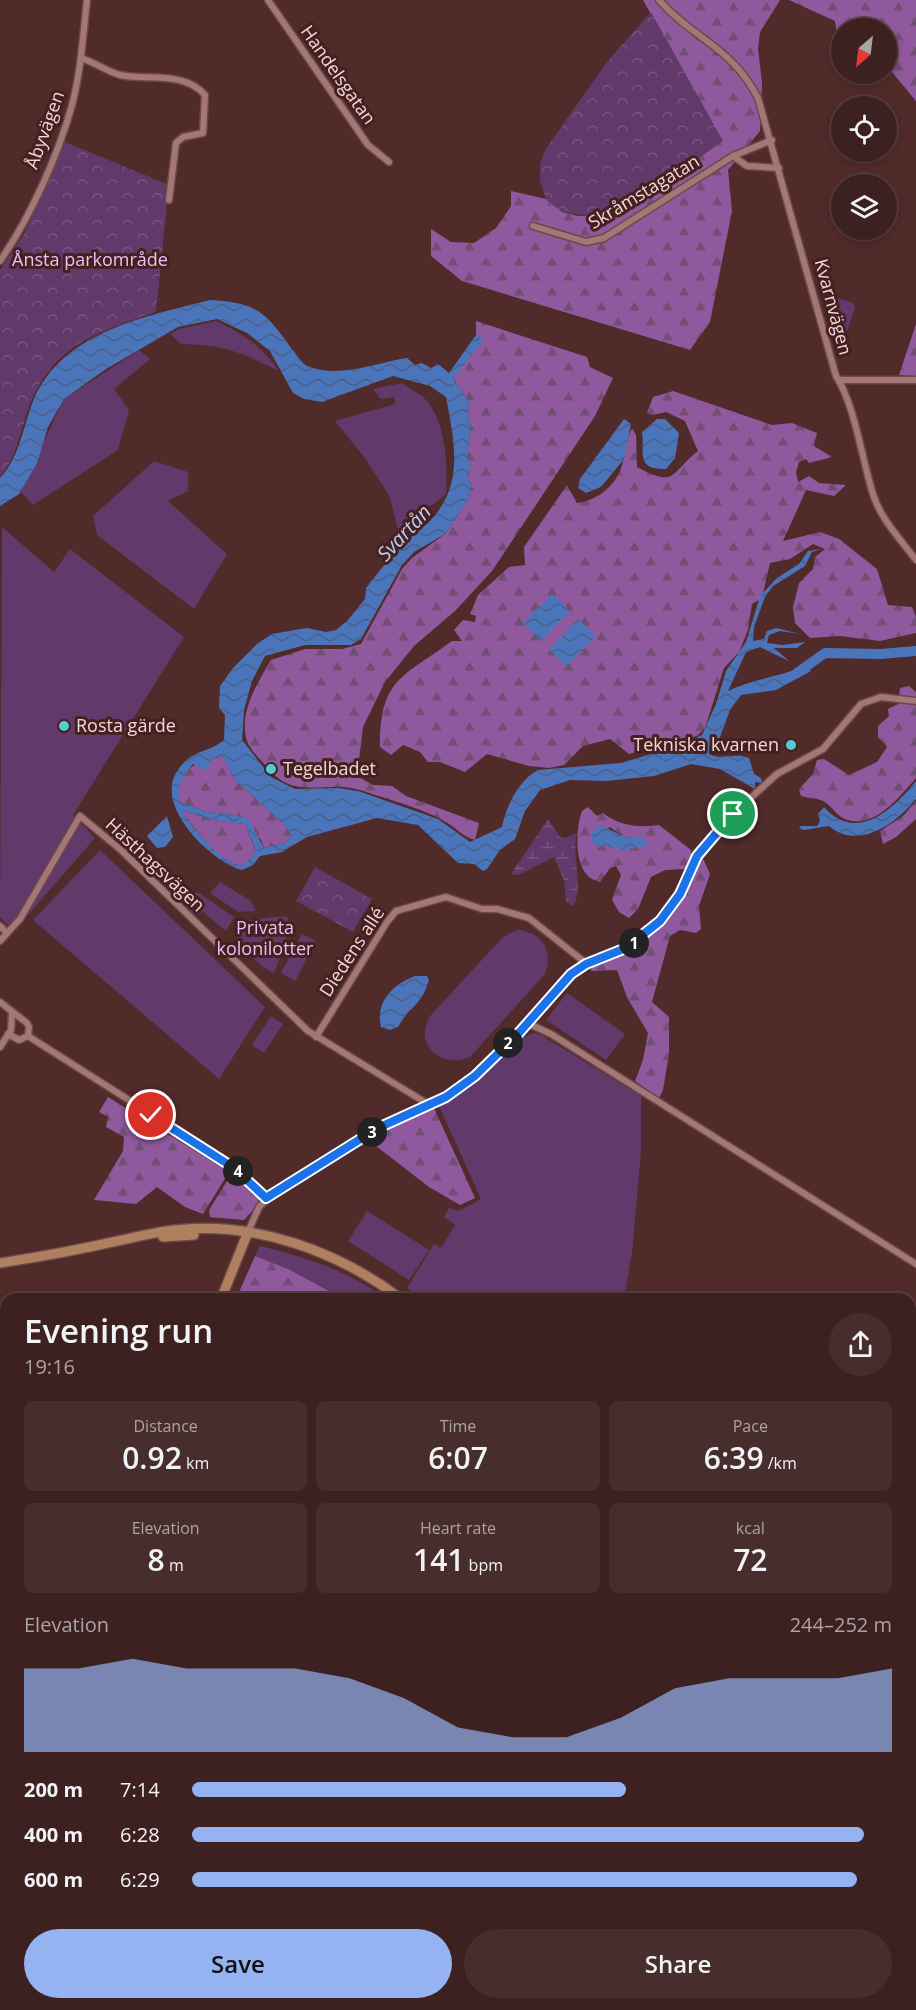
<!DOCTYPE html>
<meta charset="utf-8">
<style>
body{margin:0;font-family:"Open Sans",sans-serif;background:#482d2d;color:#f1f3f6;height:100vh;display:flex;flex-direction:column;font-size:22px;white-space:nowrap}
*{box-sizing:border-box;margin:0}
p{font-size:20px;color:#ada3a5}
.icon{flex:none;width:33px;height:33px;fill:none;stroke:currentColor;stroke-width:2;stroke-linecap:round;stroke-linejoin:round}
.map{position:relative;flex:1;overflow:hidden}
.drawer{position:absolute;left:0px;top:1293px;width:916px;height:717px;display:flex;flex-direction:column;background:#3d2020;border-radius:18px 18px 0 0;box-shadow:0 3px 9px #0003,0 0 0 2px #563e3e}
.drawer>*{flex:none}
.needle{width:39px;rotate:208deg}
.controls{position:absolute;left:831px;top:18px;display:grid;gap:12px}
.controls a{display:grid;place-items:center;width:66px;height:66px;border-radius:50%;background:#3d2020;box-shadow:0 3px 9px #0003,0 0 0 2px #563e3e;font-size:30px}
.pin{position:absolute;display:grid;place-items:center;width:51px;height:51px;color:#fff;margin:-26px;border:3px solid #fff;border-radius:50%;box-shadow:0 2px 6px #0007}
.km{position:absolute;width:30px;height:30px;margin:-15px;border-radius:50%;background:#222;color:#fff;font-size:16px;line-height:30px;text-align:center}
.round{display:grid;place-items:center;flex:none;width:63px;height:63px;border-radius:32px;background:#482d2d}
.headline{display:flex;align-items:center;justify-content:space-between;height:102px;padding:0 24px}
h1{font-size:33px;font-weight:600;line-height:45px}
.stats{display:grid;grid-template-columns:repeat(3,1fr);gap:9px;height:102px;padding:6px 24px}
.stats div{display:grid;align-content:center;border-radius:9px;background:#482d2d;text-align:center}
.stats b{font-size:30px;font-weight:600}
.stats small{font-size:16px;font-weight:400}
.stats p{font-size:16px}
.chart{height:168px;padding:12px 24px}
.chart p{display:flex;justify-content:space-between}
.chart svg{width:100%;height:108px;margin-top:6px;fill:#95b2f1;opacity:.7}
.primary-button{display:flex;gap:12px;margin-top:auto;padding:12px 24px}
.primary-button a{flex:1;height:69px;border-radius:36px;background:#95b2f1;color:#111;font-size:24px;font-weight:600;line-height:69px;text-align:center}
.primary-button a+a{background:#482d2d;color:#f1f3f6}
ul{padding:0 24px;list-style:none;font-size:20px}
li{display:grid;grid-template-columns:96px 72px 1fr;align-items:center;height:45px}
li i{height:15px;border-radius:8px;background:#95b2f1}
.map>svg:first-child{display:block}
.green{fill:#61396a}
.forest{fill:url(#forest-firs);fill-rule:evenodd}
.wetland{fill:url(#wetland-marsh)}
.park{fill:url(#park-crowns)}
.water{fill:url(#water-waves);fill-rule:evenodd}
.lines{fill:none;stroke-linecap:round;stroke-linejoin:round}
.river{stroke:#4b75bb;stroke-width:10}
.street-casing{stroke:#6a4949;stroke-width:9}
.secondary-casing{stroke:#6a4949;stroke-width:12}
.street{stroke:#a47675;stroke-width:6}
.secondary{stroke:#af805f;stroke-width:9}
.route-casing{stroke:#fff;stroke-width:12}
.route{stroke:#1a73e8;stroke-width:8}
.poi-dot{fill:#51ccd3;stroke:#462020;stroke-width:2}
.labels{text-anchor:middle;stroke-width:6;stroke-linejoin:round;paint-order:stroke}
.street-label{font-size:18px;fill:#f2d8d7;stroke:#462020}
.park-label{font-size:18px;fill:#edbff7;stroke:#462020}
.poi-label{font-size:18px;fill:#f2d8d7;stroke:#462020;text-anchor:start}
.water-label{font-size:20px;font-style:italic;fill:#b7cef5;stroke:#462020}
</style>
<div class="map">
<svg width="916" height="2010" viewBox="0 0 916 2010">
<defs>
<pattern id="forest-firs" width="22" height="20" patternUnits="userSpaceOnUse" patternTransform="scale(1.5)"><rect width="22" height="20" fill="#91599d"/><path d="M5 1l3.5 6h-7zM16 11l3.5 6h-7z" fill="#714e73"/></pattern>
<pattern id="wetland-marsh" width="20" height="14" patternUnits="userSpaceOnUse" patternTransform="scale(1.5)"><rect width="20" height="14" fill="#61396a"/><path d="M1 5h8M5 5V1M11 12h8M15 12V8" fill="none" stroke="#78557f"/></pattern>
<pattern id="park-crowns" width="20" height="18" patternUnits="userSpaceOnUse" patternTransform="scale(1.5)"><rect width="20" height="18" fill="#61396a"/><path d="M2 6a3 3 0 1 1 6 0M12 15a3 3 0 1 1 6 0" fill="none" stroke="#78557f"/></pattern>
<pattern id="water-waves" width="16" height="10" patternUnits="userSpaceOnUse" patternTransform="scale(1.5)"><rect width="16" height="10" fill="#4b75bb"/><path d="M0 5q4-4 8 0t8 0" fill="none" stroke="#4a608a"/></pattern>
</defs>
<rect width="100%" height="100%" fill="#512a2a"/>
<g class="green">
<polygon points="822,293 853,303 855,308 839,354"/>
<path d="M216,321C243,334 262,346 279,371C240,352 225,345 181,344L170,334L179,329Z"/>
<polygon points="139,350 150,359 114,389 129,410 118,450 33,505 20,491 64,399"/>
<path d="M402,383C409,388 416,392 422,396C446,417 448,465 446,494L434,504L415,512L411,532L400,536L389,495L364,457L335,421L395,404L394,397L381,399L373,389Z"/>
<polygon points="154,461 188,472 188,491 168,501 227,554 194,609 97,535 93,516"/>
<polygon points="2,527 54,572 70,549 184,637 73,815 95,838 14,931 0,917"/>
<polygon points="100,850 265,1007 219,1079 33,920"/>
<polygon points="220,882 251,901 256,911 238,912 210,893"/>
<polygon points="177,892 199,893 234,917 226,931 203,912 193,916 171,895"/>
<polygon points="272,917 288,917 286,943 274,973 261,966 236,939 243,922"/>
<path d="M517,930C542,931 554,952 545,974L470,1057C441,1069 413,1045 430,1016L503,937Z"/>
<polygon points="302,934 316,941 295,981 281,973"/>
<polygon points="567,993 625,1034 606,1060 546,1020"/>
<polygon points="271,1016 283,1024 264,1053 252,1045"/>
<polygon points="534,1033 541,1035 641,1096 641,1151 632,1253 624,1299 424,1299 407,1288 434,1244 441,1248 455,1225 444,1217 449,1208 458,1211 481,1199 439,1106 485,1073 517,1040"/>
<polygon points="367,1211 429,1250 409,1280 348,1241"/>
<path d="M260,1246C305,1257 349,1271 386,1299H344L288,1269L255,1256Z"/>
<polygon points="851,2004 895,2004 885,2010 841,2010"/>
</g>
<g class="forest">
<polygon points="643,0 780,0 760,32 758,48 762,83 760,131 728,170 732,211 710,322 690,350 462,281 431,256 431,229 451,242 474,243 496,228 511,206 511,191 546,199 562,212 578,216 617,217 722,141"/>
<polygon points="789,0 916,0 916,101 887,66 886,28 842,28 841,35 837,35 835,21"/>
<path d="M476,321L587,357L590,367L613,378L595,416L492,571L455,611L414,646L385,682L363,727L357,776L373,785L392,786L406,796L479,823L475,840C461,836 456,827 444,821C427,810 384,798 363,791C337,782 319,791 295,786C282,783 275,776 266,766C260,759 250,750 247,741C238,713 258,682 271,660L305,649H342L361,644L402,569L412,558L445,534L468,500L472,486L467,478L471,466L467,456L471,426L468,415L469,402L453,378L483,340L476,335Z"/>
<polygon points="916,324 916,376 899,375"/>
<path d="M673,391L772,425L792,423L817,433L814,446L832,457L809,463L806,459L799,462L796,472L798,482L809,476L819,483L846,485L834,496L806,490L783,541L820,532L839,539L877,569L888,605L912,607L916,617V633L880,641L840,636L810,638L795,623L793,607L799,583L813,569L815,557L825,549L813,544L790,559L770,563L762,598L752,604L748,630L739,652L724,668L705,728L697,736L629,754L610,739L583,746L564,765L550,768L529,766L487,754L465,772L440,762H428L420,752L403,745L391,755L380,747C380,678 402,678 452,641H462L454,630L463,620L475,622L476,616L470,614L478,595L509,567L525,565L524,547L567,485L577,503C597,501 617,485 622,465C626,452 626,440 632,428L636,435L637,467C677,488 669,474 698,451L685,421L666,412L653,415L647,413L653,397Z"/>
<path d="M909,686L916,692V778C900,796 876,828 848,820C836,817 833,806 823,801C817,798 808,798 801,796L799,789L813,774L817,760L824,759L849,775L877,762L887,747L878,737V726L889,716L888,709L898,704L900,688Z"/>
<path d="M223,756L234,779L282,822L292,836L285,843L264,848L261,840L235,815L207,812L180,802C173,769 196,762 223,756Z"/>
<polygon points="916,801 916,819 896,837 883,844 880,831 903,816"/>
<path d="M588,807L597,816L603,813C620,826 638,828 659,825L691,850V858L685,869L665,870L651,877L638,909L629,918L619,912L612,900L621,875L616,866L610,868L600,882C596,880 590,879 588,876C574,862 576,827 582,811ZM610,827L624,837L634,838L606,845L592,837Z"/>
<path d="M184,811L219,821L245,824L255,849L252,858L241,866C216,858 200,835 184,815Z"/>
<path d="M702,856L710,874L699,906L701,929L696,933L680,930L670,936L652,1002L669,1017V1054L663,1090L659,1098L635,1081L643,1060L648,1033L627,997L617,970L591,971L592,965C648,955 681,905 702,856Z"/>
<polygon points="108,1097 229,1172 203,1214 185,1207 157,1187 136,1204 94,1200 123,1151 124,1137 106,1127 108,1117 99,1112"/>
<polygon points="433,1106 475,1198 460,1205 429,1187 376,1146 373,1136"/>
<polygon points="232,1173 261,1195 255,1208 244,1220 210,1217 209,1210"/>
<polygon points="255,1256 288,1269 344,1299 236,1299"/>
<polygon points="0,1335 6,1337 6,1479 0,1477"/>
<polygon points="6,1690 6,2004 851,2004 841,2010 4,2010 0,1971 0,1711"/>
<polygon points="910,1808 916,1812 916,1964 911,1968"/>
</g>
<path class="wetland" d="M548,819L560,837L566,838L577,833C571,858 584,882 574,906L566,902L564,881L554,857L519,875L511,874Z"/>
<g class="park">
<polygon points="651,12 723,141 616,217 599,218 562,212 546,199 540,182 540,164 545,150 607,62"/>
<path d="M65,142L169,185L156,312C96,333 50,345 27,413C20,434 16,459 0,476V270L24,234Z"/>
<polygon points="315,867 372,899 353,932 296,901"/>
</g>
<g class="water">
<path d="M210,300C258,303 264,311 292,349C296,354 301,363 307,366C339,379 375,363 407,358L415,365L422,363L431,368L438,364L449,373L476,335L484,340L453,378L469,402L468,415L471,426L467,456L471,466L467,478L472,486L468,500L445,534L414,552L402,565L361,639L351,645H305L265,656L252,681L244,710L242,740L271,777L295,789L338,788L358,791L438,819L470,842L502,827C506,806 519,780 538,770L621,763L682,745L702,735L716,704L726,671L746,642L760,596L777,578L799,564L808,551L822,549L812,552L805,566L773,586L765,597L754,627L753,641L764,639L767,631L776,628L800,634L780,631L769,635L767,643L783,645L805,642L797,648H774L789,661L760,647L746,652L728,691C752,679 781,677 806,665L811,671L776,690L741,695L730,710L720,737L709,747V754C721,761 736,752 749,758L754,774L761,778L762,783L755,782V789L720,769L691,764L654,776L606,781L570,780L540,790L525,811L515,839L500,850L487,869L483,871L474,864L458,863L418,825L377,818L307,837L282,852L260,856L253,865L242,870C210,861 156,807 176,773C191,748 208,754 224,740L225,715L219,708L220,686L233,668L257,644L272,634L307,628L326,632L336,630L347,621L365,599L366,588L393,554L411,539L416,528L414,520L426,525C465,488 455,445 446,397L430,386L393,376L322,402L304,399L293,393L270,351L247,333L217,319L178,327L106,369L64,399L48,427L37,463L19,494L0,506V478C20,457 23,426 34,399C64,331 145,317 210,300ZM223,756L234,779L282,822L292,836L285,843L264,848L248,819L235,815L207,812L180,802C177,785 182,777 193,764L205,770L210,767L211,759ZM184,811L219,821L245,824L255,848L252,858L241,866C217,858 199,835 184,815Z"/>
<polygon points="624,419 631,424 624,459 601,487 586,493 578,488 580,479"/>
<path d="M657,419H665L679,433L675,458L666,469C635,470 645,453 642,432Z"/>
<polygon points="552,594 570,611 541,641 523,623"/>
<polygon points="578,619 596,636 566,666 549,649"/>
<path d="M916,781V799C897,823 858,851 829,826L804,830L799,828L801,826H817L820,821L818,814L824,807C856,844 894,809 916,781Z"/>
<polygon points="167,816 173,837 165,847 157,848 147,836"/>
<path d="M599,826C614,828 625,843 640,836L649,845C635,848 618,853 606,845L598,847L591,841V833Z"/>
<path d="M415,976H427L429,980C421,1007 410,1005 398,1027L390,1030L381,1027C375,1001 394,984 415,976Z"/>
</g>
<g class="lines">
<polyline class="river" points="797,673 825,653 881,654 916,651"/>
<g class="street-casing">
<g id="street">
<polyline points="268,0 368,145 389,162"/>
<path d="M659,0C693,39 732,47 758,98L836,376C855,405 862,460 873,494C880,518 901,540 916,560"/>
<path d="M81,58C94,62 106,71 120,75C145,81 183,70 205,95L203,133L183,137L176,143L169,200"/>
<polyline points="733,156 747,166 779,168"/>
<polyline points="533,226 586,242 604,238 733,156 772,140"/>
<path d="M0,261C30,218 58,156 72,105C81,71 83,35 87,0"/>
<polyline points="839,380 916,380"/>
<polyline points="0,926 7,933"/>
<polyline points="0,941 20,919 80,816 120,849 308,1031 428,1104"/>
<polyline points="0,1002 27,1023 29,1027 28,1036"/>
<polyline points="527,1023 551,1034 916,1264"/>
<polyline points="8,1034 19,1040 28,1036"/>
<polyline points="28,1036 225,1161 266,1198"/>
<polyline points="316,1037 387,922 396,911 446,897 482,909 497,909 529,918 587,964"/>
<polyline points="0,1047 11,1030 12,1012"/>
<polyline points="248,1232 259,1207 272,1194 378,1128 453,1093 475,1076 517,1035 571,974 587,964 626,948 659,921 680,894 697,857 733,814 777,774 823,749 861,704 881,697 916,701"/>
</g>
</g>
<g class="secondary-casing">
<g id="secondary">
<polyline points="163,1237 194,1235"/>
<path d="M0,1263C39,1257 78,1250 117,1241C136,1237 155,1232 175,1230C255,1221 338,1251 401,1299"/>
<polyline points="221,1299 248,1232"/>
<polyline points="0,1683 6,1666"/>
<polyline points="910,1798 916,1802"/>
</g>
</g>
<use href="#street" class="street"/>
<use href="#secondary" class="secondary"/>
</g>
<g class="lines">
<g class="route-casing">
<polyline id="route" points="151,1115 234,1168 266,1198 378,1128 446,1097 475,1076 517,1035 571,974 586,964 626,948 660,921 680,894 697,856 733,814"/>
</g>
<use href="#route" class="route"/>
</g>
<g class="poi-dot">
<circle cx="64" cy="726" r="6"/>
<circle cx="791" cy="745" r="6"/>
<circle cx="271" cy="769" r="6"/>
</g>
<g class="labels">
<g class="street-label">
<text transform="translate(338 75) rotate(55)" y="6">Handelsgatan</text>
<text transform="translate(45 130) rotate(-70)" y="6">Åbyvägen</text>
<text transform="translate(644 192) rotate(-31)" y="6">Skråmstagatan</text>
<text transform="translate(833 307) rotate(75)" y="6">Kvarnvägen</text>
<text transform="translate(155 865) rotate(43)" y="6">Hästhagsvägen</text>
<text transform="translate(352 952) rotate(-57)" y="6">Diedens allé</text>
</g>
<g class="park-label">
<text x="90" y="266">Ånsta parkområde</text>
<text x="265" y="934">Privata<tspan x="265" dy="21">kolonilotter</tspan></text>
</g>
<g class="poi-label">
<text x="76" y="732">Rosta gärde</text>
<text x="779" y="751" text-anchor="end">Tekniska kvarnen</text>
<text x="283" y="775">Tegelbadet</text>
</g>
<g class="water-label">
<text transform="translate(404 533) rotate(-47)" y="7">Svartån</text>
</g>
</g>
</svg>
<div class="controls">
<a><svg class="needle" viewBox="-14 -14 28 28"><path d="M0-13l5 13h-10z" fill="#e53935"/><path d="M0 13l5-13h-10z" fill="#ada3a5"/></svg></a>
<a><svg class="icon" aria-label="locate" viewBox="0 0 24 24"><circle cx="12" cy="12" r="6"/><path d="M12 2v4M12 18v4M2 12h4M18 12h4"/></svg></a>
<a><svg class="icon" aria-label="layers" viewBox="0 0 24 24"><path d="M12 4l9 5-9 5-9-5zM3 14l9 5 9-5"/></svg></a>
</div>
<div class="pin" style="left:733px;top:814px;background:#1e9e55"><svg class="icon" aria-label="arrive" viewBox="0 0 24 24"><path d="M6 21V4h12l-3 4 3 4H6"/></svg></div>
<div class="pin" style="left:151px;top:1115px;background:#d93025"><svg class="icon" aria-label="check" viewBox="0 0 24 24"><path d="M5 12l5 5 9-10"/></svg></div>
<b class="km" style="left:634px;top:943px">1</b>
<b class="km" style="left:508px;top:1043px">2</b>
<b class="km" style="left:372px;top:1132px">3</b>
<b class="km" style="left:238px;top:1171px">4</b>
<section class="drawer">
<div class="headline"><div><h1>Evening run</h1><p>19:16</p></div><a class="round"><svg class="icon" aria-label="share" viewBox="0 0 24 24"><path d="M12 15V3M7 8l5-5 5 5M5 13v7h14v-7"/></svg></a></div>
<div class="stats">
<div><p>Distance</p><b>0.92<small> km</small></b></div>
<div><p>Time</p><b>6:07</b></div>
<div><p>Pace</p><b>6:39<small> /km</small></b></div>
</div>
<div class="stats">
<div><p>Elevation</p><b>8<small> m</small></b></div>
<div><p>Heart rate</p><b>141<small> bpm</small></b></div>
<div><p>kcal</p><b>72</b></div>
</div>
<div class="chart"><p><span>Elevation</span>244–252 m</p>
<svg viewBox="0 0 160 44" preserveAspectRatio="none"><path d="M0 44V10L10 10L20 6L30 10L40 10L50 10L60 14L70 22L80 34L90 38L100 38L110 30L120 18L130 14L140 14L150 14L160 10V44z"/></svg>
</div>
<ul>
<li><b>200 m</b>7:14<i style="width:62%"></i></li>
<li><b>400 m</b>6:28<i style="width:96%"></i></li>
<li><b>600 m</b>6:29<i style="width:95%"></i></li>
</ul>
<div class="primary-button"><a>Save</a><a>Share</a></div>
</section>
</div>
